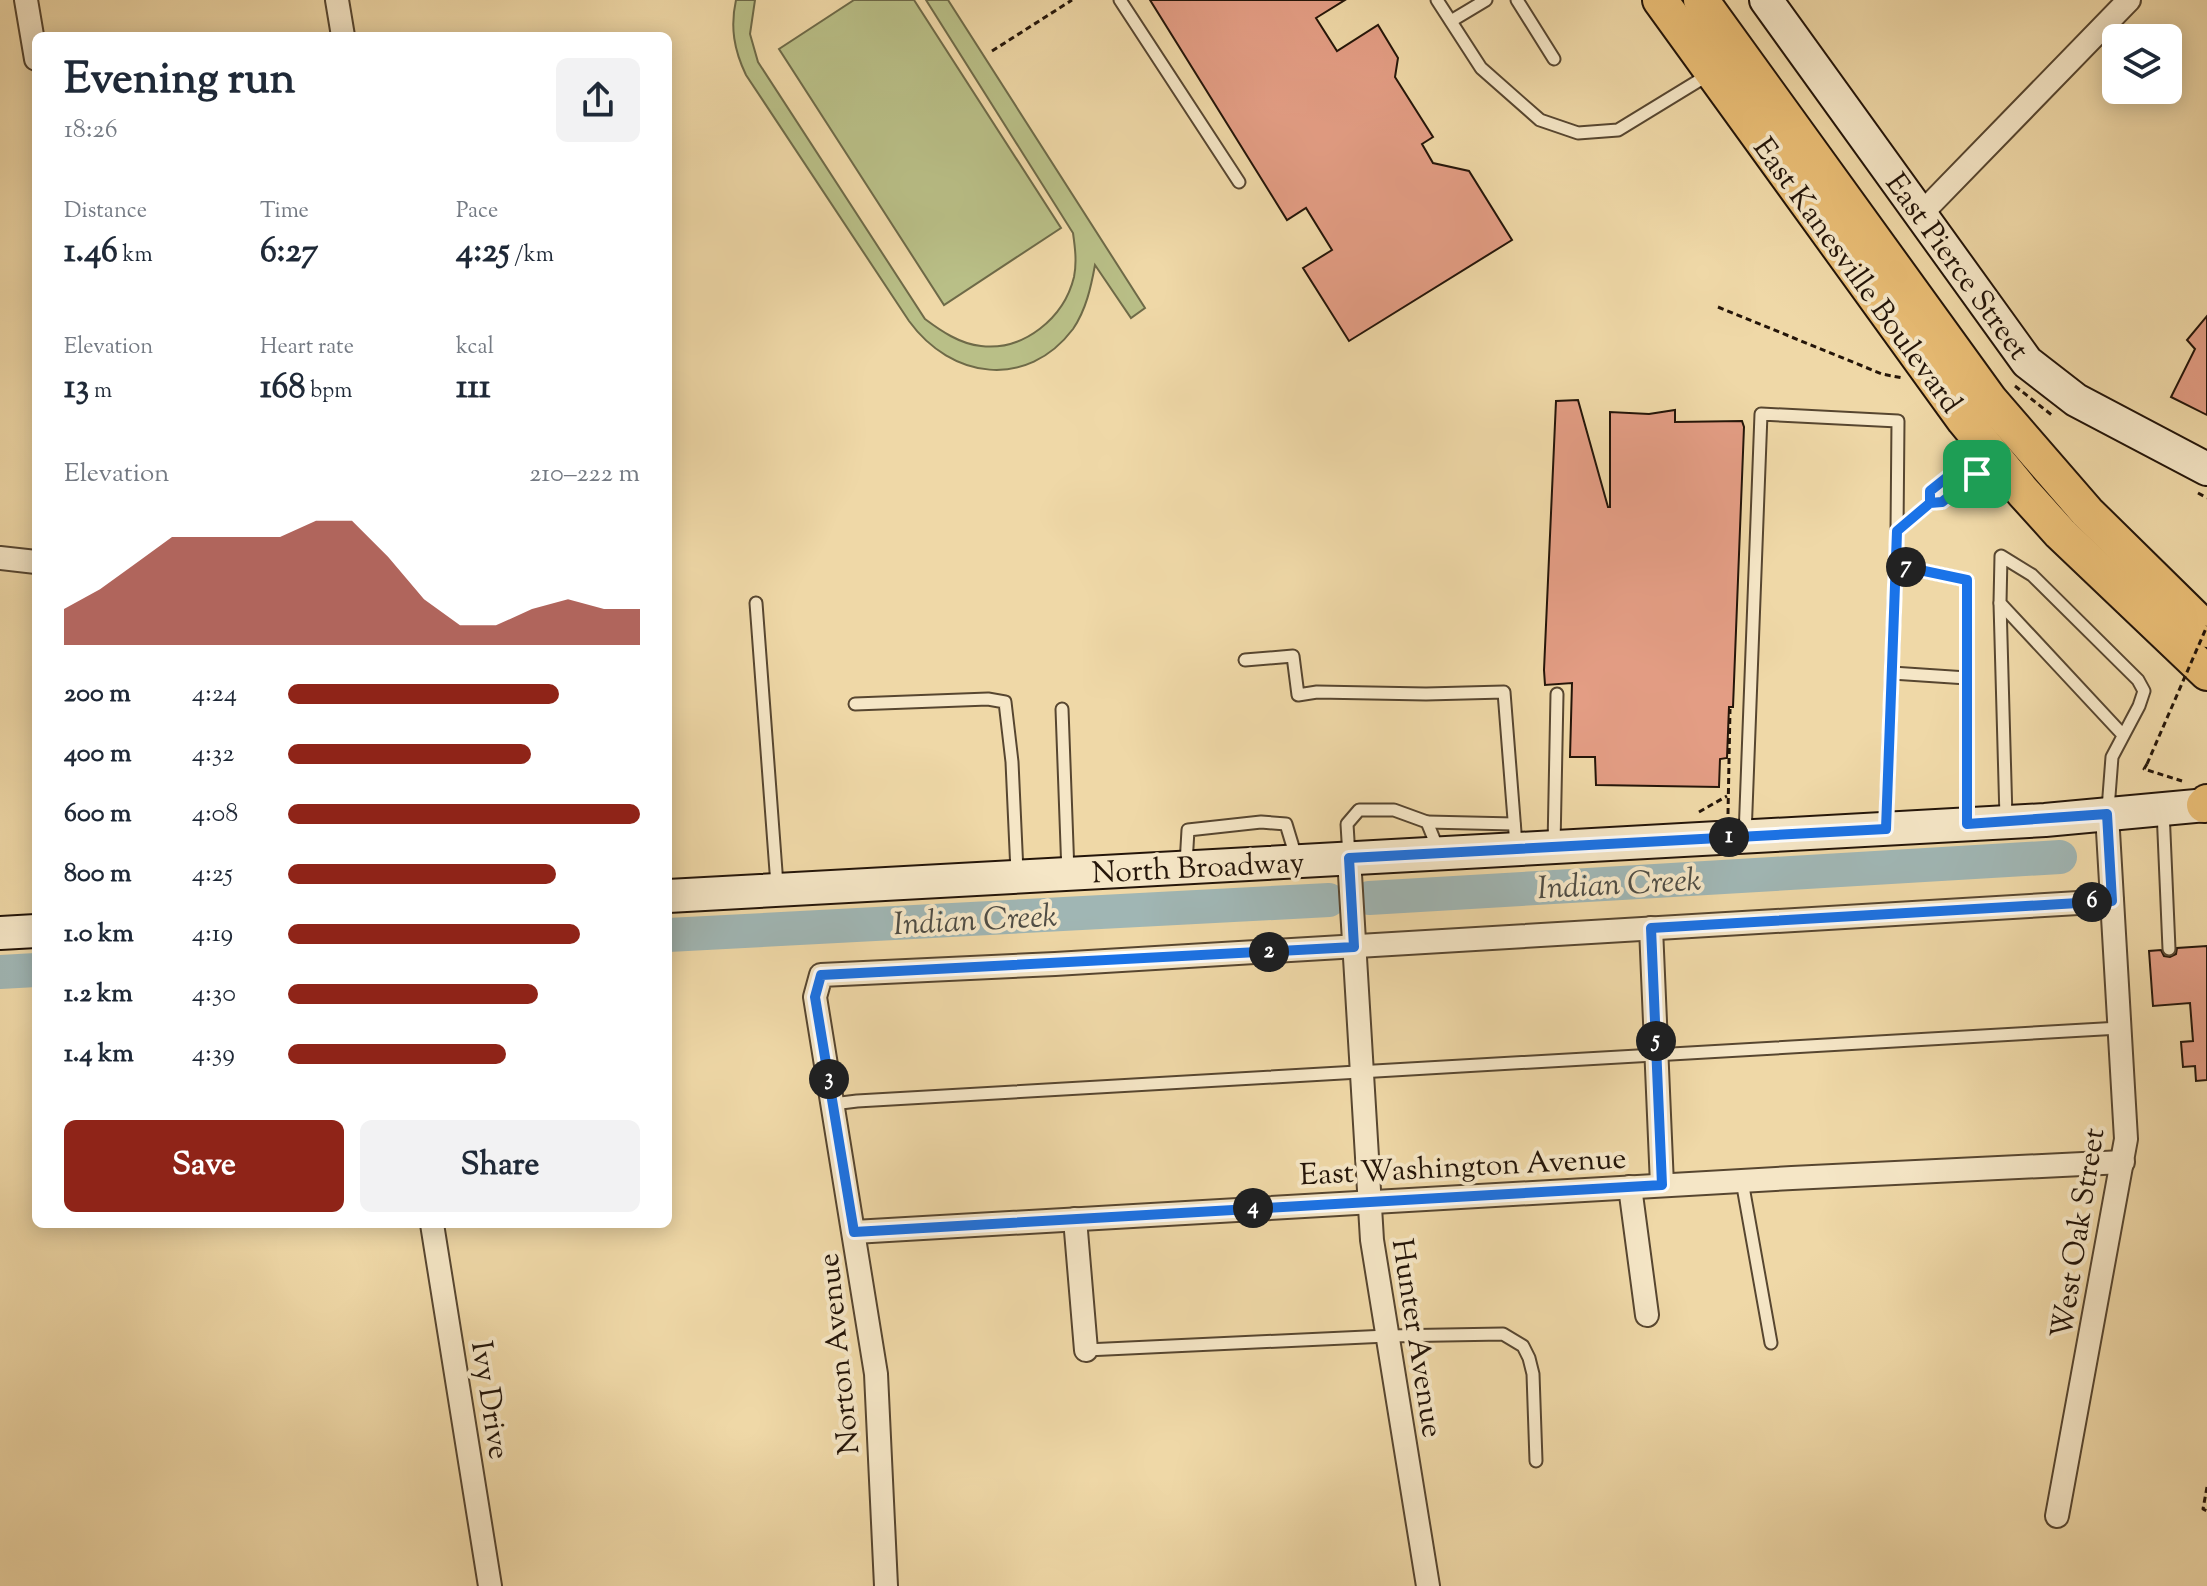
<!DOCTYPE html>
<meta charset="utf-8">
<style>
body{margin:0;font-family:"Sorts Mill Goudy",serif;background:#f2f2f3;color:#1f2937;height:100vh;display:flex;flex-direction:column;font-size:30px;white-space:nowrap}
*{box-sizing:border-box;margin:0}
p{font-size:26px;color:#747a83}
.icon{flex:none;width:44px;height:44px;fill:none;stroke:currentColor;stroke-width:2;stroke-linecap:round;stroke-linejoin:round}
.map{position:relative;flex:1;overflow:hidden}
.sheet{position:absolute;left:32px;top:32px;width:640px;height:1196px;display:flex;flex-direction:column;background:#fff;border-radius:12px;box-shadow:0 4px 20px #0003}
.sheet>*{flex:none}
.controls{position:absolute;left:2102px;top:24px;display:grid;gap:16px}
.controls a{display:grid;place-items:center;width:80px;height:80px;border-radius:12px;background:#fff;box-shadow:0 4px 20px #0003;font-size:40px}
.pin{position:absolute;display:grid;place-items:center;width:68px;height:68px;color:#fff;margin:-34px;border-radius:16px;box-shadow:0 4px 12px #0006}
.km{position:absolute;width:40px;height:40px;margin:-20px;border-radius:50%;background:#222;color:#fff;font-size:22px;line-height:40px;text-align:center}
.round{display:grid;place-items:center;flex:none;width:84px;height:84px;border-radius:12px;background:#f2f2f3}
.head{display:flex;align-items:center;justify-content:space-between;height:136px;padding:0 32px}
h1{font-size:44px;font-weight:800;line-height:60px}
.stats{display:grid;grid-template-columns:repeat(3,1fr);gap:12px;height:136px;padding:8px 32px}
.stats div{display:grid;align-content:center}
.stats b{font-size:34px;font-weight:800}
.stats small{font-size:22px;font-weight:400}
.stats p{font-size:22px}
.chart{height:224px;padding:16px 32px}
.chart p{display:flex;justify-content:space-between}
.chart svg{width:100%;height:144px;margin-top:8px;fill:#8f2418;opacity:.7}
.primary-button{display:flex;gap:16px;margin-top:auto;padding:16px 32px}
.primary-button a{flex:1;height:92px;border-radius:12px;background:#8f2418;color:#fff;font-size:32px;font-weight:800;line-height:92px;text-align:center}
.primary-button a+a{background:#f2f2f3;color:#1f2937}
ul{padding:0 32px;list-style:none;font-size:26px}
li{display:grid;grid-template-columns:128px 96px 1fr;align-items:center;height:60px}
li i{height:20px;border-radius:10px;background:#8f2418}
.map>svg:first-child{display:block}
.green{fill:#b9bf87;stroke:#6e6a48;stroke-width:2}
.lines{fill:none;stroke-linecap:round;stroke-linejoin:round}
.river{stroke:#a0b6b4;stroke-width:34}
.building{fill:#e39d84;stroke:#241509;stroke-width:2}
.lane-casing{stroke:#574630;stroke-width:15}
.street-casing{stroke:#574630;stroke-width:26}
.secondary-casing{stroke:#241509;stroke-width:36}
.primary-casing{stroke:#241509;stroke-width:38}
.path{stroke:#241509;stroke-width:3;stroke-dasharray:6 4;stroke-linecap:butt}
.lane{stroke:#f5e6c6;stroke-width:11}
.street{stroke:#f5e6c6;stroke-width:22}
.secondary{stroke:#f5e6c6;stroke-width:32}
.primary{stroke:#e8bc74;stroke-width:34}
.path-bridge{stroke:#241509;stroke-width:3;stroke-dasharray:6 4;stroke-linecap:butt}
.route-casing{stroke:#fff;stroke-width:16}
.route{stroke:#1a73e8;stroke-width:10}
.labels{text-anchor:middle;stroke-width:8;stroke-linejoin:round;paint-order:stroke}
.street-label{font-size:30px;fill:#241509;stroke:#f5e6c6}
.water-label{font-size:32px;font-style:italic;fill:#4f4d45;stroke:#f5e6c6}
</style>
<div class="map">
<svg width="2207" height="1586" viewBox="0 0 2207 1586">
<rect width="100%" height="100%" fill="#efd8a7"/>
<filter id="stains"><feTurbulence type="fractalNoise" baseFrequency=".0025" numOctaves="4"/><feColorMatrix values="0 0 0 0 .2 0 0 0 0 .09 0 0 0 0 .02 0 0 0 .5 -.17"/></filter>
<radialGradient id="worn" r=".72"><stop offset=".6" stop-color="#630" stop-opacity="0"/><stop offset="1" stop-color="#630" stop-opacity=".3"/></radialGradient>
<g class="green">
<path d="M736,0H755L750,34L758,62L925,319C941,331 960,344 981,346C1024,351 1064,318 1074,277C1077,262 1075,247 1073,233L926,0H948L1145,308L1131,318L1095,265C1091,287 1086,310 1073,329C1027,390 951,379 909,321L746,75C734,50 730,27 736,0Z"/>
<polygon points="854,0 914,0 1061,228 944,305 779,49"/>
</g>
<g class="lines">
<g class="river">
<polyline points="1369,898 2060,857"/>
<polyline points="668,935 1329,900"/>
<polyline points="0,972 36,970"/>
</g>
</g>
<g class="building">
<polygon points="1150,0 1345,0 1316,18 1337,51 1378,25 1398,58 1395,77 1433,137 1422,144 1433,163 1469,171 1512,240 1349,341 1303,268 1332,250 1306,208 1287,220"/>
<polygon points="2207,316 2207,415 2171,397 2195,349 2187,340"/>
<polygon points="1578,400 1608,507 1610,507 1610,412 1649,414 1675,410 1675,422 1742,421 1744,427 1733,707 1729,707 1727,758 1720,759 1719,787 1596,785 1595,757 1570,757 1572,683 1545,685 1544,670 1556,401"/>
<polygon points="2207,946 2207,1080 2196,1081 2195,1066 2183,1067 2181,1042 2193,1041 2190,1003 2153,1006 2149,951 2161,950 2164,956 2170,957 2176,954 2177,948"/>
</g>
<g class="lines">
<g class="lane-casing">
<g id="lane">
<polyline points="1120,0 1239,182"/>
<polyline points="1437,0 1481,68 1540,120 1578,133 1618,130 1708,75"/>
<polyline points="1517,0 1554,59"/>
<polyline points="1451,21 1486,0"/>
<polyline points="1930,503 1930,491 1965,463 1980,460"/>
<polyline points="1896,565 1967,580 1967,823"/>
<polyline points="756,603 777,885"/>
<polyline points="2000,603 2006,818"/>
<polyline points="1245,660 1293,656 1298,695 1317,692 1426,694 1504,692 1516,845"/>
<polyline points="1892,673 1967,678"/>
<polyline points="855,704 988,699 1005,702 1012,762 1017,872"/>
<polyline points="1062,709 1068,873"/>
<polyline points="2108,809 2112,757 2139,706 2144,691 2138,680 2032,575 2001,556 2000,603 2123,735"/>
<polyline points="2163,810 2169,949"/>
<polyline points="1427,822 1514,824"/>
<polyline points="1886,827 1897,531 1930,503 1942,502 1977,474 1977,463"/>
<polyline points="1745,836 1761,414 1898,421 1897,531"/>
<polyline points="1554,846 1557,694"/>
<polyline points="1349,857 1347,824 1359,810 1394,810 1427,822 1438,849"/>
<polyline points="1186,864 1188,830 1261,822 1286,824 1296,857"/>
<polyline points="833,1104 857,1101 2120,1028"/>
<polyline points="1742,1181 1771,1343"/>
<polyline points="1086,1350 1387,1336 1503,1334 1523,1346 1529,1358 1533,1374 1536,1461"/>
</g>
</g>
<g class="street-casing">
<g id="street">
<polyline points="26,0 36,59"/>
<polyline points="337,0 343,36"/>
<polyline points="1920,215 2129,0"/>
<polyline points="0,558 36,562"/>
<polyline points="1349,858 1372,1240 1428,1586"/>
<polyline points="1651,928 1662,1185"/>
<polyline points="1630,1187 1647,1315"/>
<polyline points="1075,1219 1086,1350"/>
<polyline points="432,1224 490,1586"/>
<polyline points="854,1232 1792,1178 2123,1162"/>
<polyline points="2057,1516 2126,1139 2107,814"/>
<polyline points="886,1586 876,1374 815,997 821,975 1055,964 2112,901"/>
</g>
</g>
<g class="secondary-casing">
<g id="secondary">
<polyline points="1766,0 2027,362 2076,400 2207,469"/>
<polyline points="668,896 2045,820 2207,805"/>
<polyline points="0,933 36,931"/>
</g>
</g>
<g class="primary-casing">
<g id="primary">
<polyline points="1660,0 1964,420 2023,492 2060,533 2207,673"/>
<polyline points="1701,0 1990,400 2087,512 2207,630"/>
<polyline points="2204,805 2207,802"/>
</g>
</g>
<g class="path">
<polyline points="992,51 1072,0"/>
<polyline points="1718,307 1882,374 1903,378"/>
<polyline points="2015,386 2053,416"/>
<polyline points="2198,493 2207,498"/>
<polyline points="2147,764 2144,769 2182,781"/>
<polyline points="1699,812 1727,796"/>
<polyline points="1728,814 1730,709"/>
<polyline points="2207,1487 2203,1509 2207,1511"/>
</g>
<use href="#lane" class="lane"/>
<use href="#street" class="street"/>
<use href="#secondary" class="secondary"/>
<use href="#primary" class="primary"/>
<polyline class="path-bridge" points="2147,764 2207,626"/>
</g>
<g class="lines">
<g class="route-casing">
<polyline id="route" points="1977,474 1942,502 1930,503 1897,531 1886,829 1349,858 1354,947 821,975 815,997 854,1232 1662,1185 1651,928 2112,901 2107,814 1967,824 1967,580 1896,565 1897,531 1930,503 1930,491 1965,463 1977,463 1977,474"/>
</g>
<use href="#route" class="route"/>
</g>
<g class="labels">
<g class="street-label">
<text transform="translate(1958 266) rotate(54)" y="10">East Pierce Street</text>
<text transform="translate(1858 275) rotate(54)" y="10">East Kanesville Boulevard</text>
<text transform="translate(1198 867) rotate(-3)" y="10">North Broadway</text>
<text transform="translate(1463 1166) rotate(-3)" y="10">East Washington Avenue</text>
<text transform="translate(2077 1233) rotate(-81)" y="10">West Oak Street</text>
<text transform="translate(1418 1338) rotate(81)" y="10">Hunter Avenue</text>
<text transform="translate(838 1354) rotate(-96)" y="10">Norton Avenue</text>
<text transform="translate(491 1400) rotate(81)" y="10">Ivy Drive</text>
</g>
<g class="water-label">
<text transform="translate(1619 883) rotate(-3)" y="11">Indian Creek</text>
<text transform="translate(975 919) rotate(-3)" y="11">Indian Creek</text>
</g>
</g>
<rect width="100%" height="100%" filter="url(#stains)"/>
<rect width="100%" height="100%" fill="url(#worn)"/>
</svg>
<div class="controls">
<a><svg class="icon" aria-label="layers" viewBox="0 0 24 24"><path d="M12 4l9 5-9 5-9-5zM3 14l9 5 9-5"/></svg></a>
</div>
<div class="pin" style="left:1977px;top:474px;background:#1e9e55"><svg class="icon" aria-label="arrive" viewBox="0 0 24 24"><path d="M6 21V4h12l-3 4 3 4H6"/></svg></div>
<b class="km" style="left:1729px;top:837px">1</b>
<b class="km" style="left:1269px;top:952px">2</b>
<b class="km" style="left:829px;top:1079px">3</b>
<b class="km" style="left:1253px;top:1208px">4</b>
<b class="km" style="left:1656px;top:1041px">5</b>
<b class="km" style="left:2092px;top:902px">6</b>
<b class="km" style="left:1906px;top:567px">7</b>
<section class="sheet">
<div class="head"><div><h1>Evening run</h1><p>18:26</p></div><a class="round"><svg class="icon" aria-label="share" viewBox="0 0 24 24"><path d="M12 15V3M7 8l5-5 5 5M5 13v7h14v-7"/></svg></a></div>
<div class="stats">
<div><p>Distance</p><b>1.46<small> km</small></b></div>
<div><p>Time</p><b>6:27</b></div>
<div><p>Pace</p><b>4:25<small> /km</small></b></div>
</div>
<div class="stats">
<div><p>Elevation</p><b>13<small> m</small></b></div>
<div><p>Heart rate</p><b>168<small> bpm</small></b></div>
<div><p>kcal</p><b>111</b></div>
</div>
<div class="chart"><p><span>Elevation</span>210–222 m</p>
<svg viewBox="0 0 160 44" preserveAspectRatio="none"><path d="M0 44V33L10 27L20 19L30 11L40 11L50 11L60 11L70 6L80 6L90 17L100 30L110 38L120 38L130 33L140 30L150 33L160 33V44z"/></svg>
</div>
<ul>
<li><b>200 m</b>4:24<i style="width:77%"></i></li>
<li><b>400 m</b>4:32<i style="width:69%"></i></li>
<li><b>600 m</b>4:08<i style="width:100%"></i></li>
<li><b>800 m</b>4:25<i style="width:76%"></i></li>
<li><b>1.0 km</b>4:19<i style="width:83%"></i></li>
<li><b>1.2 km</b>4:30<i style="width:71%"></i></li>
<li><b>1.4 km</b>4:39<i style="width:62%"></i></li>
</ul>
<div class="primary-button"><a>Save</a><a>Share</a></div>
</section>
</div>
